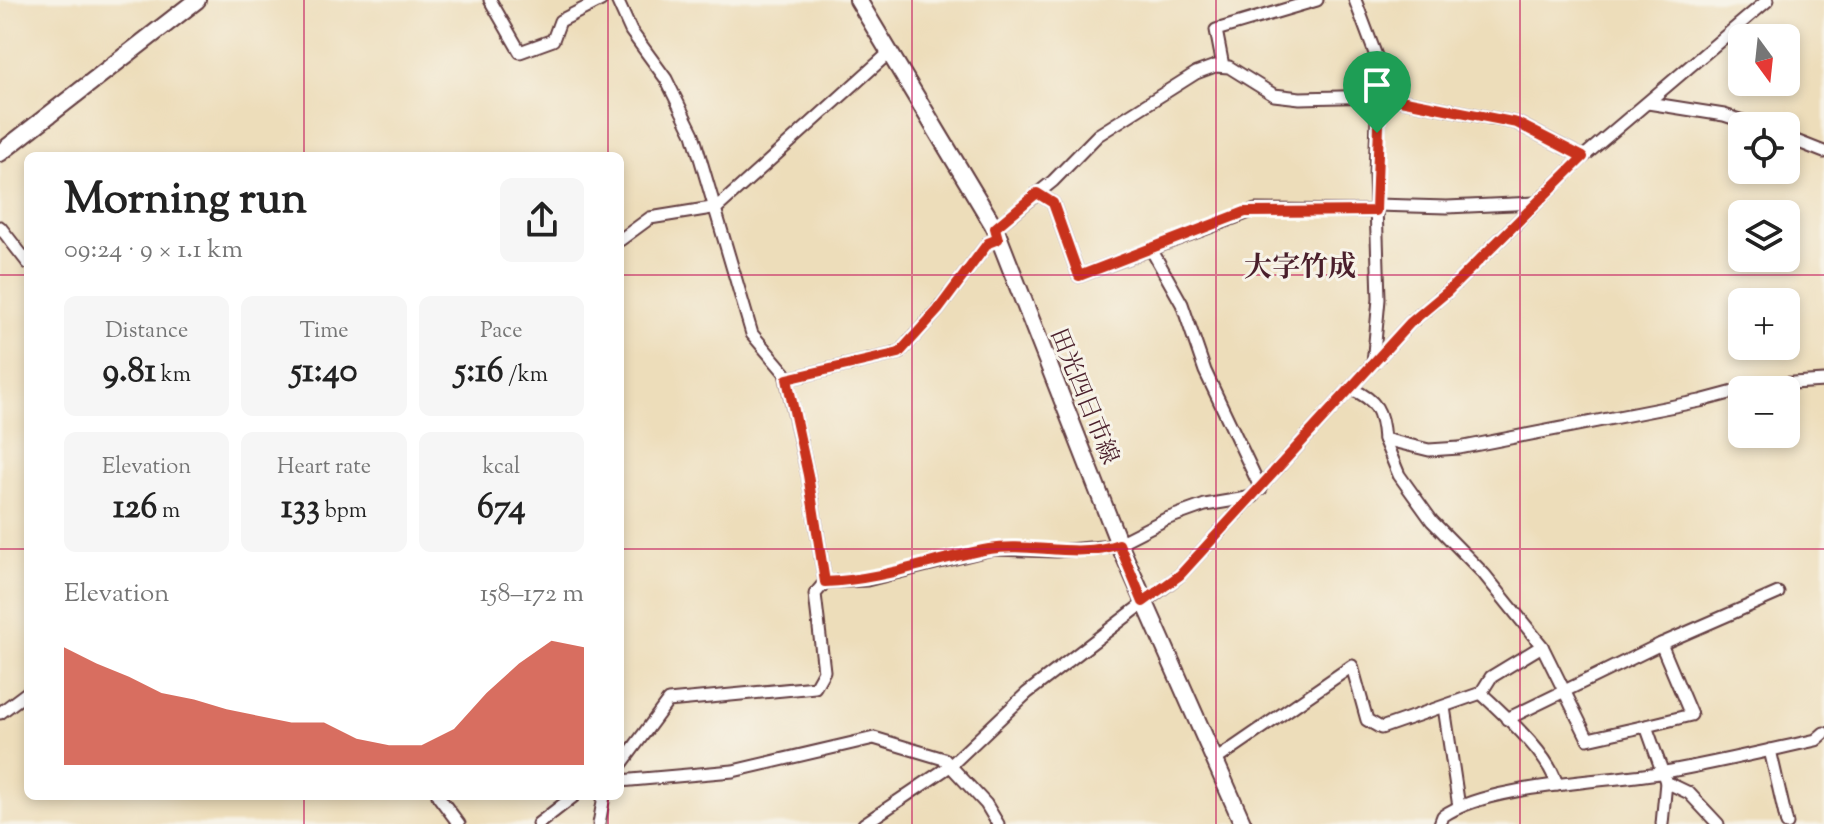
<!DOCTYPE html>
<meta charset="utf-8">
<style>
body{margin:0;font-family:"Sorts Mill Goudy","Noto Serif JP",serif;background:#f6f6f6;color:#222;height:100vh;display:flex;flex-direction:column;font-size:30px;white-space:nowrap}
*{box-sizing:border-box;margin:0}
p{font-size:26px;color:#767676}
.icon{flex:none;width:44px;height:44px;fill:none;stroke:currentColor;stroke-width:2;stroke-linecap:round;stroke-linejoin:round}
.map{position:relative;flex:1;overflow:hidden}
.side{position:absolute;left:24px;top:152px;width:600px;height:648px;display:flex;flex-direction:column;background:#fff;border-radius:12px;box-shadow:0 4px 12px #0003}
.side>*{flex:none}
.needle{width:52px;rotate:165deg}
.controls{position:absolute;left:1728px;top:24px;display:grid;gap:16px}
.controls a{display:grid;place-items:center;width:72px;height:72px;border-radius:12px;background:#fff;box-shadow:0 4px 12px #0003;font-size:40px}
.pin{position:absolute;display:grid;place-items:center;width:68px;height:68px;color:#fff;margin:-82px -34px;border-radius:50% 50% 50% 0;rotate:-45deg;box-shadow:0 0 8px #0007}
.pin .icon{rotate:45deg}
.round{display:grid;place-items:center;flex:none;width:84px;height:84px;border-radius:12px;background:#f6f6f6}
.summary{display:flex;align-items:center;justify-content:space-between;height:136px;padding:0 40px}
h1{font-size:44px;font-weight:700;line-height:60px}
.metrics{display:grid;grid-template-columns:repeat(3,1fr);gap:12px;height:136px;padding:8px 40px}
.metrics div{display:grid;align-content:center;border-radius:12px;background:#f6f6f6;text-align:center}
.metrics b{font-size:34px;font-weight:700}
.metrics small{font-size:22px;font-weight:400}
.metrics p{font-size:22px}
.chart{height:224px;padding:16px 40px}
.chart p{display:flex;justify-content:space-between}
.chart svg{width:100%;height:144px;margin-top:8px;fill:#c8321e;opacity:.7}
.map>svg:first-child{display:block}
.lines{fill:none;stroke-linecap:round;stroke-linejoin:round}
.minor-casing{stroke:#623c40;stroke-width:15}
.secondary-casing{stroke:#623c40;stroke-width:20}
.minor{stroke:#fff;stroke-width:11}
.secondary{stroke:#fff;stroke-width:16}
.route-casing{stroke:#fff;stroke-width:16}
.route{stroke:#c8321e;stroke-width:10}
.grid{fill:none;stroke:#c2185b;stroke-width:2;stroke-opacity:0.55}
.labels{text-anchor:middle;stroke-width:6;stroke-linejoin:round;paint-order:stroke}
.street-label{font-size:24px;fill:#4a1f2b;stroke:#f7f3e8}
.quarter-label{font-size:28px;font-weight:bold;fill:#4a1f2b;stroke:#f7f3e8}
</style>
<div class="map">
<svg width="1824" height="824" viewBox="0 0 1824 824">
<rect width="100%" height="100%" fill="#f7f3e8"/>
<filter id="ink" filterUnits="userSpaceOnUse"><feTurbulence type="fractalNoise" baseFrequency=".0125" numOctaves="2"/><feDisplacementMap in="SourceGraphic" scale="16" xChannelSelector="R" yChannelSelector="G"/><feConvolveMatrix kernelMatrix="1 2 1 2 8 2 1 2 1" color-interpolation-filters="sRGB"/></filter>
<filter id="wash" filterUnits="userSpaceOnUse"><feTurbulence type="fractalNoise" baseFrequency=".006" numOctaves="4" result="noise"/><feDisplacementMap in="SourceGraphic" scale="32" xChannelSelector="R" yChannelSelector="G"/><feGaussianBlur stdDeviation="1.8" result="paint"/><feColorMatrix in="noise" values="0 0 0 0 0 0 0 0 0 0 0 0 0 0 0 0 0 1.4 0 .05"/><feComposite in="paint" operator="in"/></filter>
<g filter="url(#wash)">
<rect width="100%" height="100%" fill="#edddba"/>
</g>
<g filter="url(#ink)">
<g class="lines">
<g class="minor-casing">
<g id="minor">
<polyline points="490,0 520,52 553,40 560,21 601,0"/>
<polyline points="617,0 631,31 666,79 693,134 752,334 785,373 808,475 825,582"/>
<polyline points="1355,0 1379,64 1375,174 1379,299 1373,364"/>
<polyline points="1223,66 1216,30 1317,0"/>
<polyline points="1648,103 1724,115 1758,126"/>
<polyline points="1786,137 1824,152"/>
<polyline points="1037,193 1053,203 1079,276 1151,249 1182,304 1205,371 1261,489"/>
<polyline points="1376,205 1447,207 1535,203"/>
<polyline points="0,227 28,263"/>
<polyline points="995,228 1053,181 1098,135 1196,73 1215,66 1229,67 1274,95 1300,98 1380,96 1517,123 1583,157"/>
<polyline points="620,240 650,218 718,207 890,52"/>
<polyline points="1151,249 1255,210 1376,211"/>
<polyline points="787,379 899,353 938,310 988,243 998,239"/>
<path d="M1351,389C1377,400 1382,411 1384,439L1429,450L1459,448L1700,401L1760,385L1824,381"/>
<polyline points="1384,439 1399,475 1432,521 1484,574 1542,646 1588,739 1646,726"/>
<polyline points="1661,644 1691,715 1646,726 1666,782 1689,793 1718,824"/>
<polyline points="1481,693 1491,677 1542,646"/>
<polyline points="1444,707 1459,807"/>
<polyline points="0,713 28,692"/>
<polyline points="1507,719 1661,644 1778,593"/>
<polyline points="1770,750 1787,824"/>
<path d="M1214,761L1352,666L1367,720L1381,728L1481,693C1504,715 1549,754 1557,785"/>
<polyline points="620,766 668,701 815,687 824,671 815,594 825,582 867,580 992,549 1056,551 1113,546 1166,519 1205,505 1253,497"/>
<polyline points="620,781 733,771 874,738 944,759 986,804 998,824"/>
<polyline points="438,796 459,824"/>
<polyline points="538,824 574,796"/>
<polyline points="599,824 604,796"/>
<polyline points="864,824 950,766 1027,693 1180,575 1410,323 1447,292 1583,157 1768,0"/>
<path d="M1440,824L1443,816C1488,784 1608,782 1665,772C1716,763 1766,751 1816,740L1824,733"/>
<polyline points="1662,824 1666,782"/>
</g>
</g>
<g class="secondary-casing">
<g id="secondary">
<polyline points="858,0 995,228 1119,544 1243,824"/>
<polyline points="0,153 197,0"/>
</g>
</g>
<use href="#minor" class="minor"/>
<use href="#secondary" class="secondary"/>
</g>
</g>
<g class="lines" filter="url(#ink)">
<g class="route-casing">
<path id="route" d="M1380,96L1517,123L1583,157L1447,292L1410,323L1180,575L1143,602L1119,544C1077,559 1031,542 989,549C933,559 883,580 825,582L808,475L787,379L899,353L938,310L988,243L998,239L995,228L1037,193L1053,203L1079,276L1245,212L1376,211Z"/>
</g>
<use href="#route" class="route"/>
</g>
<path class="grid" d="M304,0V156M608,0V156M912,0V824M1216,0V824M1520,0V824M0,275H28M620,275H1824M0,549H28M620,549H1824M304,796V824M608,796V824"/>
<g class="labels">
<g class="street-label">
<text transform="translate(1085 396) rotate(68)" y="8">田光四日市線</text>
</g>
<g class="quarter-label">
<text x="1300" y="276">大字竹成</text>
</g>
</g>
</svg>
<div class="controls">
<a><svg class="needle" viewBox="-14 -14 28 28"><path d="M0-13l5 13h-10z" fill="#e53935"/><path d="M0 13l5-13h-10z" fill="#767676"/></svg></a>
<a><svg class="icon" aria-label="locate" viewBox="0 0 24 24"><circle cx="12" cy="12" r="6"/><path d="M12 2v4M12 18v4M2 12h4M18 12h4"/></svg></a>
<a><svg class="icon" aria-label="layers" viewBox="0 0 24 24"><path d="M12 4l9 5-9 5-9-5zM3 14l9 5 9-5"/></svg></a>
<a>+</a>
<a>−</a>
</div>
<div class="pin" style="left:1377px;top:133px;background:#1e9e55"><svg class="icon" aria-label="arrive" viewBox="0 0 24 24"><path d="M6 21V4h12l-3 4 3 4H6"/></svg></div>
<section class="side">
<div class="summary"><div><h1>Morning run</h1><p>09:24 · 9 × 1.1 km</p></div><a class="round"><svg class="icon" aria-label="share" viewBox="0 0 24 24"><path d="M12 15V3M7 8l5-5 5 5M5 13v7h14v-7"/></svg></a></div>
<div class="metrics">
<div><p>Distance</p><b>9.81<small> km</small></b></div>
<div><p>Time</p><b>51:40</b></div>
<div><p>Pace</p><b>5:16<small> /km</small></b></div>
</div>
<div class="metrics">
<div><p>Elevation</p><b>126<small> m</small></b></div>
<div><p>Heart rate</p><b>133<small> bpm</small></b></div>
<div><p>kcal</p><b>674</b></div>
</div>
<div class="chart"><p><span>Elevation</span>158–172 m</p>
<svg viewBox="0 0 160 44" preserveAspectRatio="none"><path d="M0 44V8L10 13L20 17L30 22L40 24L50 27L60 29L70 31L80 31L90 36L100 38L110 38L120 33L130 22L140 13L150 6L160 8V44z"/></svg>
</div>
</section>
</div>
